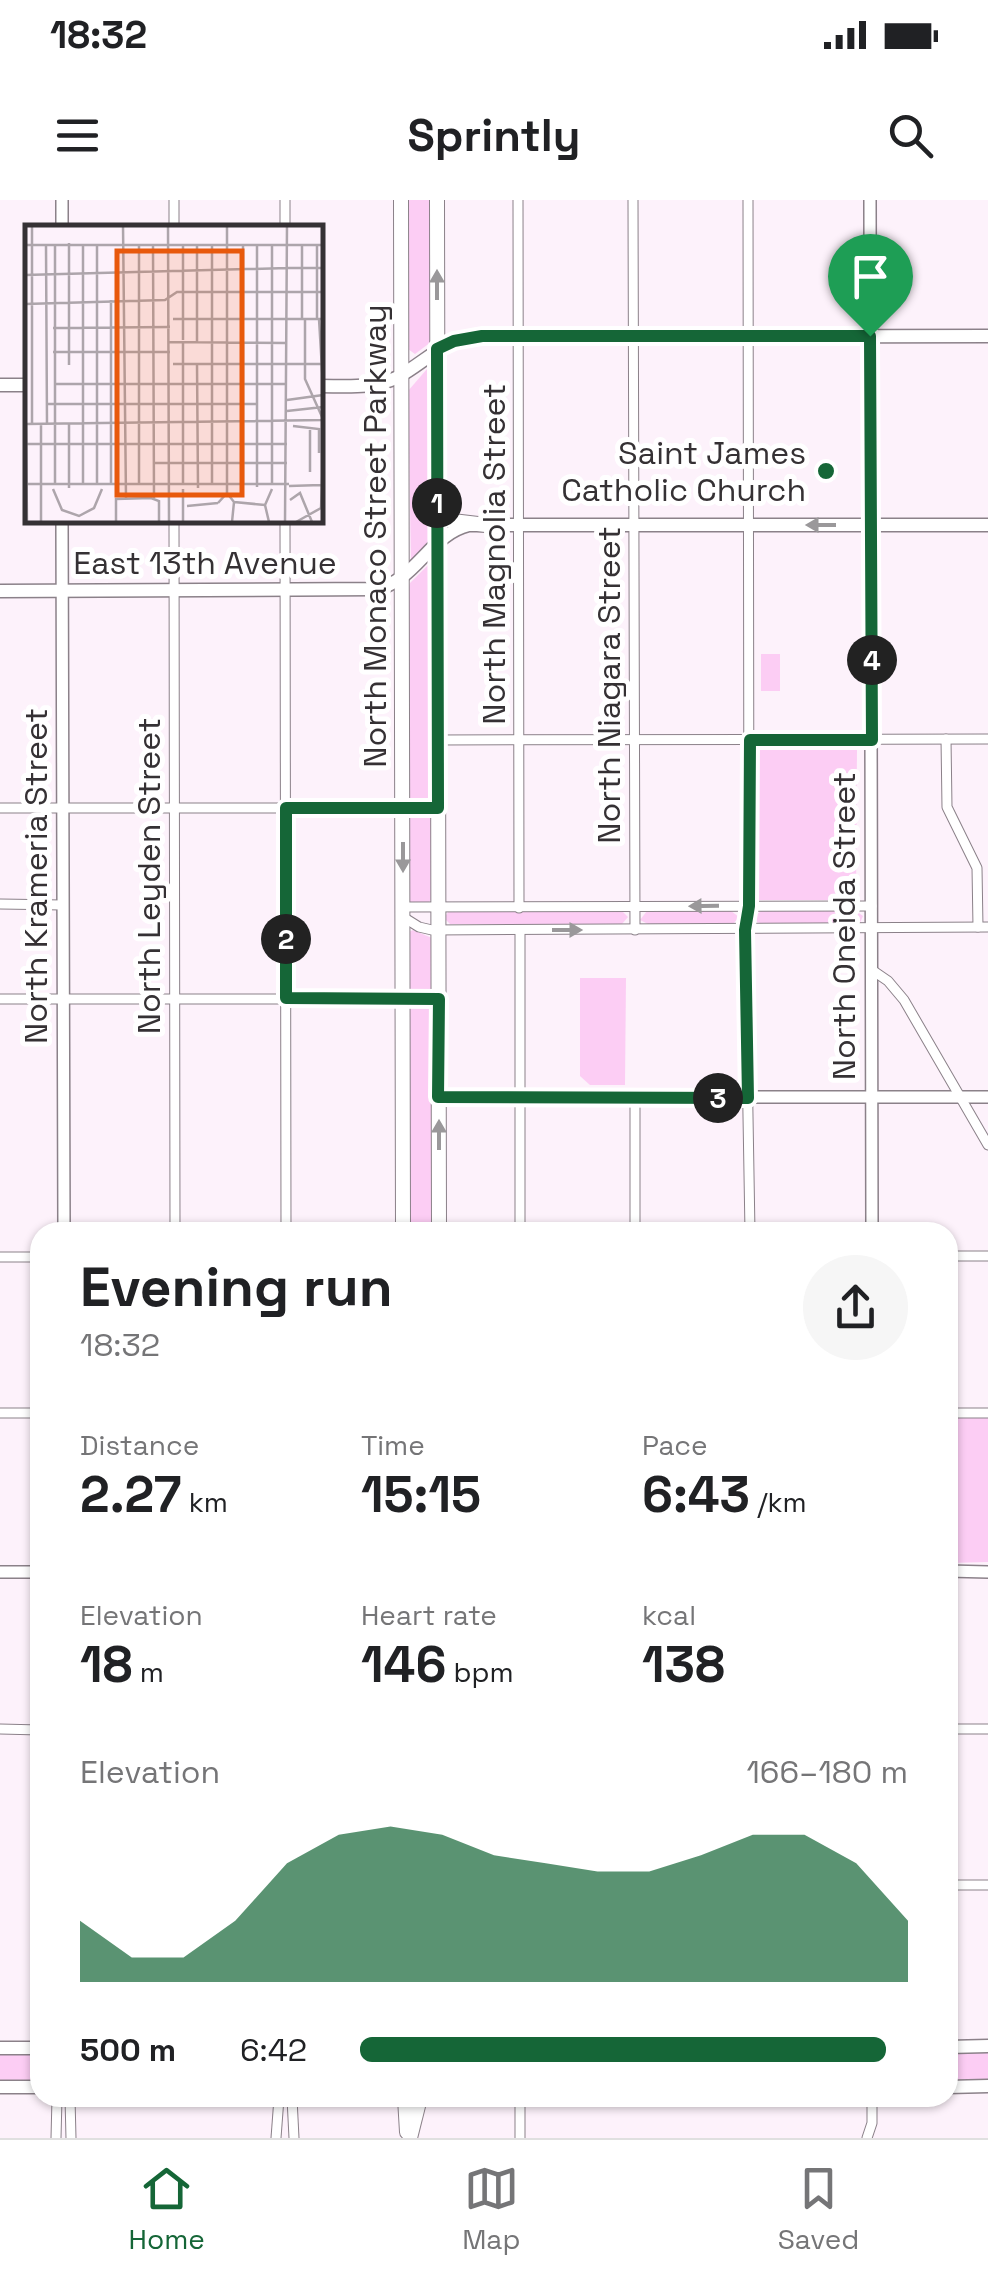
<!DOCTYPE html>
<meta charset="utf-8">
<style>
body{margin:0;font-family:"Space Grotesk",sans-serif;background:#f6f6f6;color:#202124;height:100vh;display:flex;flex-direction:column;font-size:38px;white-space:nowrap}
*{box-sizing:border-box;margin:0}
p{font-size:32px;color:#757577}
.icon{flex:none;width:55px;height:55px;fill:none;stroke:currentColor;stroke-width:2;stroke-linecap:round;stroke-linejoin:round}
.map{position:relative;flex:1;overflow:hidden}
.panel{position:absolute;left:30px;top:1022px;width:928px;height:885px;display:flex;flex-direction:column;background:#fff;border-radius:30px;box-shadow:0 2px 8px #0004}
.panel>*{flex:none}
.pin{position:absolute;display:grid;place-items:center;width:85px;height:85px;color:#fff;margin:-102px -42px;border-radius:50% 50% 50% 0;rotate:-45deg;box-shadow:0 0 10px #0007}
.pin .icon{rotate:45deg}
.km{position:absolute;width:50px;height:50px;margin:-25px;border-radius:50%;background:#222;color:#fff;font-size:28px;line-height:50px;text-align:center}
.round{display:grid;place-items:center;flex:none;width:105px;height:105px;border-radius:52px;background:#f6f6f6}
.summary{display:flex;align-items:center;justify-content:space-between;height:170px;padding:0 50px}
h1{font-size:55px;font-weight:800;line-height:75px}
.metrics{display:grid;grid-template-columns:repeat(3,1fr);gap:15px;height:170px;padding:10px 50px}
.metrics div{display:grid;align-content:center}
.metrics b{font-size:50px;font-weight:800}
.metrics small{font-size:28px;font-weight:400}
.metrics p{font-size:28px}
.chart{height:280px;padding:20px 50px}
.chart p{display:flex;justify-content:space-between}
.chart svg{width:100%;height:180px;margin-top:10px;fill:#156637;opacity:.7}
ul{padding:0 50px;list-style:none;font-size:32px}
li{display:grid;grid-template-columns:160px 120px 1fr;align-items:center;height:75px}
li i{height:25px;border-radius:12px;background:#156637}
.status{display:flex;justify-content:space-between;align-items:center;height:70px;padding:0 50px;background:#fff;direction:ltr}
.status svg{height:28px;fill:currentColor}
header{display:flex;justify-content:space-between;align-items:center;height:130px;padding:0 50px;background:#fff;font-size:45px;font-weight:800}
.menu{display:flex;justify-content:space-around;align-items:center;height:140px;border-top:2px solid #e0e0e0;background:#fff;font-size:28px;color:#757577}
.menu a{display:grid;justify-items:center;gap:5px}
.menu .on{color:#156637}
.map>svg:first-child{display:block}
.green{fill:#fccdf4}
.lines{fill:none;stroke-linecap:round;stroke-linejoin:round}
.minor-casing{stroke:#8b8189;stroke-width:11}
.tertiary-casing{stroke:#8b8189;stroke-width:14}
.secondary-casing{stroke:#8b8189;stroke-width:15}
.primary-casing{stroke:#8b8189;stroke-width:16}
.minor{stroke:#fff;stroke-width:9}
.tertiary{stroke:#fff;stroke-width:11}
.secondary{stroke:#fff;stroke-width:12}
.primary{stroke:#fff;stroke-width:14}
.oneway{fill:#9a989a}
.route-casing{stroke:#fff;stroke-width:20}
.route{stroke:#156637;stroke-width:12}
.poi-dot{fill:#156637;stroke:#fff;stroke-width:4}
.labels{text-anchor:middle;stroke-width:10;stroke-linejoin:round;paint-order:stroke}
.poi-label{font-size:32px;fill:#353134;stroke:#fff;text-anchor:end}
.street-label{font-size:32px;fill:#353134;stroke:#fff}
.inset-road{fill:none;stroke:#ada5ab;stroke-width:2.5}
.view{fill:#e8590c;fill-opacity:0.15;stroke:#e8590c;stroke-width:5}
.inset-edge{fill:none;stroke:#353134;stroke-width:5}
</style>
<div class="status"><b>18:32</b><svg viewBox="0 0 49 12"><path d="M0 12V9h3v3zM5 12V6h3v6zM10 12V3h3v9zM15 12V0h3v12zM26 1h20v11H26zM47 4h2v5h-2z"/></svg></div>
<header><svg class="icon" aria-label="menu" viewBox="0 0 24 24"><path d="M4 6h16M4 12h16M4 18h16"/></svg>Sprintly<svg class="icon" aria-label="search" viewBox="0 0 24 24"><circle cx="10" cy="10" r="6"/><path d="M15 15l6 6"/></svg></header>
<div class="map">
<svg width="988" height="1938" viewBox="0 0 988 1938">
<rect width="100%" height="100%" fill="#fdf2fb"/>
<g class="green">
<polygon points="407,0 433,0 431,142 415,154 408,149"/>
<polygon points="427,169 431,169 432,343 411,363 408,191"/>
<polygon points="428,365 434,367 432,602 413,603 409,599 408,392 410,383"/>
<rect x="761" y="454" width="19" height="37"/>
<polygon points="759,549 857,549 856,700 759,700"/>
<polygon points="429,612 432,613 434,696 429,702 409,702 409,618 413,613"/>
<polygon points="449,711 622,711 628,717 622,724 450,724 444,718"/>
<polygon points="647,711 731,711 739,717 733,724 648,724 640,720"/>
<polygon points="761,711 856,711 863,716 859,725 763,724 757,722 755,716"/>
<polygon points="413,730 432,738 432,793 430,794 408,792 409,732"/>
<polygon points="580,778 626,778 625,885 590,885 580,876"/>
<polygon points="415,805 433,808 434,1032 408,1032 409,808"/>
<polygon points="988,1217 988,1362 948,1363 948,1218"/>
<rect x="948" y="1852" width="40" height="31"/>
<rect x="0" y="1854" width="40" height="30"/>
</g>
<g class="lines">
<g class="minor-casing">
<g id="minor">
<polyline points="518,0 519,708"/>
<polyline points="633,0 635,730"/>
<polyline points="748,0 749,699 745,742 750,1032"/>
<polyline points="174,28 174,0"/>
<polyline points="285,28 285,0"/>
<polyline points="174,320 175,1032"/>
<polyline points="285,320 286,1032"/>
<polyline points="946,539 947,607 977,668 978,727"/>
<polyline points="438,540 988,539"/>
<polyline points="0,608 438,608"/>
<polyline points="0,704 63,705"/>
<polyline points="403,707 872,706"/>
<polyline points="403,717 419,727 432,730 988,727"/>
<polyline points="520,730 520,1032"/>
<polyline points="872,770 888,781 904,800 988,945"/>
<polyline points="0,799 439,799"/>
<polyline points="635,898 635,1032"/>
<polyline points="948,1056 988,1056"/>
<polyline points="0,1057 40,1057"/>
<polyline points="0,1213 40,1213"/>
<polyline points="948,1213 988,1213"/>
<polyline points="0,1529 40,1530"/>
<polyline points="948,1529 988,1529"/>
<polyline points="948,1685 988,1685"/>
<polyline points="70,1898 71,1938"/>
<polyline points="292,1898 294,1938"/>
<polyline points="56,1938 57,1898"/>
<polyline points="276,1938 279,1898"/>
<polyline points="520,1938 520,1898"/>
<polyline points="867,1938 872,1923 872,1898"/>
</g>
</g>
<g class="tertiary-casing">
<g id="tertiary">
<polyline points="870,0 872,1032"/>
<polyline points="62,28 62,0"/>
<polyline points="62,320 64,1032"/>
<polyline points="439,897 988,897"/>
<polyline points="948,1371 988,1372"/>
<polyline points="0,1372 40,1372"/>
</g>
</g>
<g class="secondary-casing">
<g id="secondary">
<polyline points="0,185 28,185"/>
<path d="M320,186C346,186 374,189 398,177C424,163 442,141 473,137L988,136"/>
<path d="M0,391L376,389C415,382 430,334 469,325H988"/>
<polyline points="948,1847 988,1846"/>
<polyline points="0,1848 40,1848"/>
<polyline points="0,1887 40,1887"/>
<polyline points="948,1887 988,1886"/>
</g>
</g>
<g class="primary-casing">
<g id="primary">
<polyline points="401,0 403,1032"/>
<polyline points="437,0 439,1032"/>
<polyline points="436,319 486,325"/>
<polyline points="405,1898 407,1932"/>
<polyline points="410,1938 420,1898"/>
</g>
</g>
<use href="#minor" class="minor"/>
<use href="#tertiary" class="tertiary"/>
<use href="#secondary" class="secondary"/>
<use href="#primary" class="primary"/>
</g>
<defs><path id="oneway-solid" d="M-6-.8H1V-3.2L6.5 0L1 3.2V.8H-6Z" transform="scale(2.5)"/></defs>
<g class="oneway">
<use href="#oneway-solid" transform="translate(437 85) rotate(-90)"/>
<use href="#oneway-solid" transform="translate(821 325) rotate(-180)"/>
<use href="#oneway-solid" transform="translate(403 657) rotate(90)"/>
<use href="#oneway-solid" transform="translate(704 706) rotate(179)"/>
<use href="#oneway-solid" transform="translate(567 730)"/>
<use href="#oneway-solid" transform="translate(439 935) rotate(-90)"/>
</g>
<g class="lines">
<g class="route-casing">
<polygon id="route" points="482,136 870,136 872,540 750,540 749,706 745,730 748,898 438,897 439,799 286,798 286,608 438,608 437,149 454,141"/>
</g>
<use href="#route" class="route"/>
</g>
<circle class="poi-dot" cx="826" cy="271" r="10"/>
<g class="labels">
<g class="poi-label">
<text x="806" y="264">Saint James<tspan x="806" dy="37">Catholic Church</tspan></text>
</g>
<g class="street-label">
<text transform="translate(375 336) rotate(-90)" y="11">North Monaco Street Parkway</text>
<text transform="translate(494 354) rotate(-90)" y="11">North Magnolia Street</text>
<text x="205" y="374">East 13th Avenue</text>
<text transform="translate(609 485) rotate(-90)" y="11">North Niagara Street</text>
<text transform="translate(36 676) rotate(-90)" y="11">North Krameria Street</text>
<text transform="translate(149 676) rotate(-90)" y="11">North Leyden Street</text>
<text transform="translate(844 726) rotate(-90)" y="11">North Oneida Street</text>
</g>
</g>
<g transform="translate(25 25)">
<rect width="298" height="298" fill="#fdf2fb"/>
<path class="inset-road" d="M7,0V199M98,0L101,273M143,0L144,297M44,18V140M0,20H298M21,20L22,199M30,20V259M58,20V259M72,20V259M158,20V115M172,20V118M187,20V259M218,20V94M232,20V262M114,21V259M128,21L129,273M247,21V259M262,43H298M0,50L262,43M262,67H298M0,79L140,75L152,67H262M148,94H298M277,94V20M280,94V154L298,194M292,94V20M294,94L298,161M28,103L145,102M144,117L261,118M28,127H145M148,139H298M172,139L173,263M30,159H261M262,175L298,170M22,179H232M262,186L298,182M0,199L298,195M1,199L2,297M16,199V297M268,201L294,204V228M285,205V247M0,219H262M128,238H262M0,259H264M86,259V75M158,259V118M218,259V117M264,261L296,260M44,263V199M28,264L37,285L54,291L69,283L77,264M158,264V297M202,268L209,277L207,297M265,275L275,268L287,297M209,277L240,280M193,278L202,268V0M162,281L193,278M91,297V274L126,273L134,276V297M244,297L240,280L247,264M260,297L262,0M271,297L296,283L298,232"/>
<path class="view" d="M92,26H217V270H92Z"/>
<rect width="298" height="298" class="inset-edge"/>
</g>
</svg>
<div class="pin" style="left:870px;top:136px;background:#1e9e55"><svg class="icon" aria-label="arrive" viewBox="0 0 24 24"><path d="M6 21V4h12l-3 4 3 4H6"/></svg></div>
<b class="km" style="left:437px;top:303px">1</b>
<b class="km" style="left:286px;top:739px">2</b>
<b class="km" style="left:718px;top:898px">3</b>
<b class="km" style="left:872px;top:460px">4</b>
<section class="panel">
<div class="summary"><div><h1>Evening run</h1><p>18:32</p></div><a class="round"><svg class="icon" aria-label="share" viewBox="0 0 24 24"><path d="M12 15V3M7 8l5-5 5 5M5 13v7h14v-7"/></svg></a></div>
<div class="metrics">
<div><p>Distance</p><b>2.27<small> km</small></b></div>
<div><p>Time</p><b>15:15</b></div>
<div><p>Pace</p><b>6:43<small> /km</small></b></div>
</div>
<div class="metrics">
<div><p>Elevation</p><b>18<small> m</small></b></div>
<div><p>Heart rate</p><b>146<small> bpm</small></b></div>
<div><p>kcal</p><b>138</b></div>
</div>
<div class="chart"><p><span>Elevation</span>166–180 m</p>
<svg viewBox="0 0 160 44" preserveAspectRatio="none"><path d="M0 44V29L10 38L20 38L30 29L40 15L50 8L60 6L70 8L80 13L90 15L100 17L110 17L120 13L130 8L140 8L150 15L160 29V44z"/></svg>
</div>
<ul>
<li><b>500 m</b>6:42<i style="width:96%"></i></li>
</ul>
</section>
</div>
<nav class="menu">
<a class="on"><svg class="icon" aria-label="home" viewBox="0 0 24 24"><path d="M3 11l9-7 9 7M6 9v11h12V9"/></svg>Home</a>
<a><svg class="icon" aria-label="map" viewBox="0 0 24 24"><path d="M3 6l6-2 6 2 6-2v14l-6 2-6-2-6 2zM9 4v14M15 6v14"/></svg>Map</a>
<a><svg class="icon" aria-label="saved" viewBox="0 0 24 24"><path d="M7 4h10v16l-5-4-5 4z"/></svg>Saved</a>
</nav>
